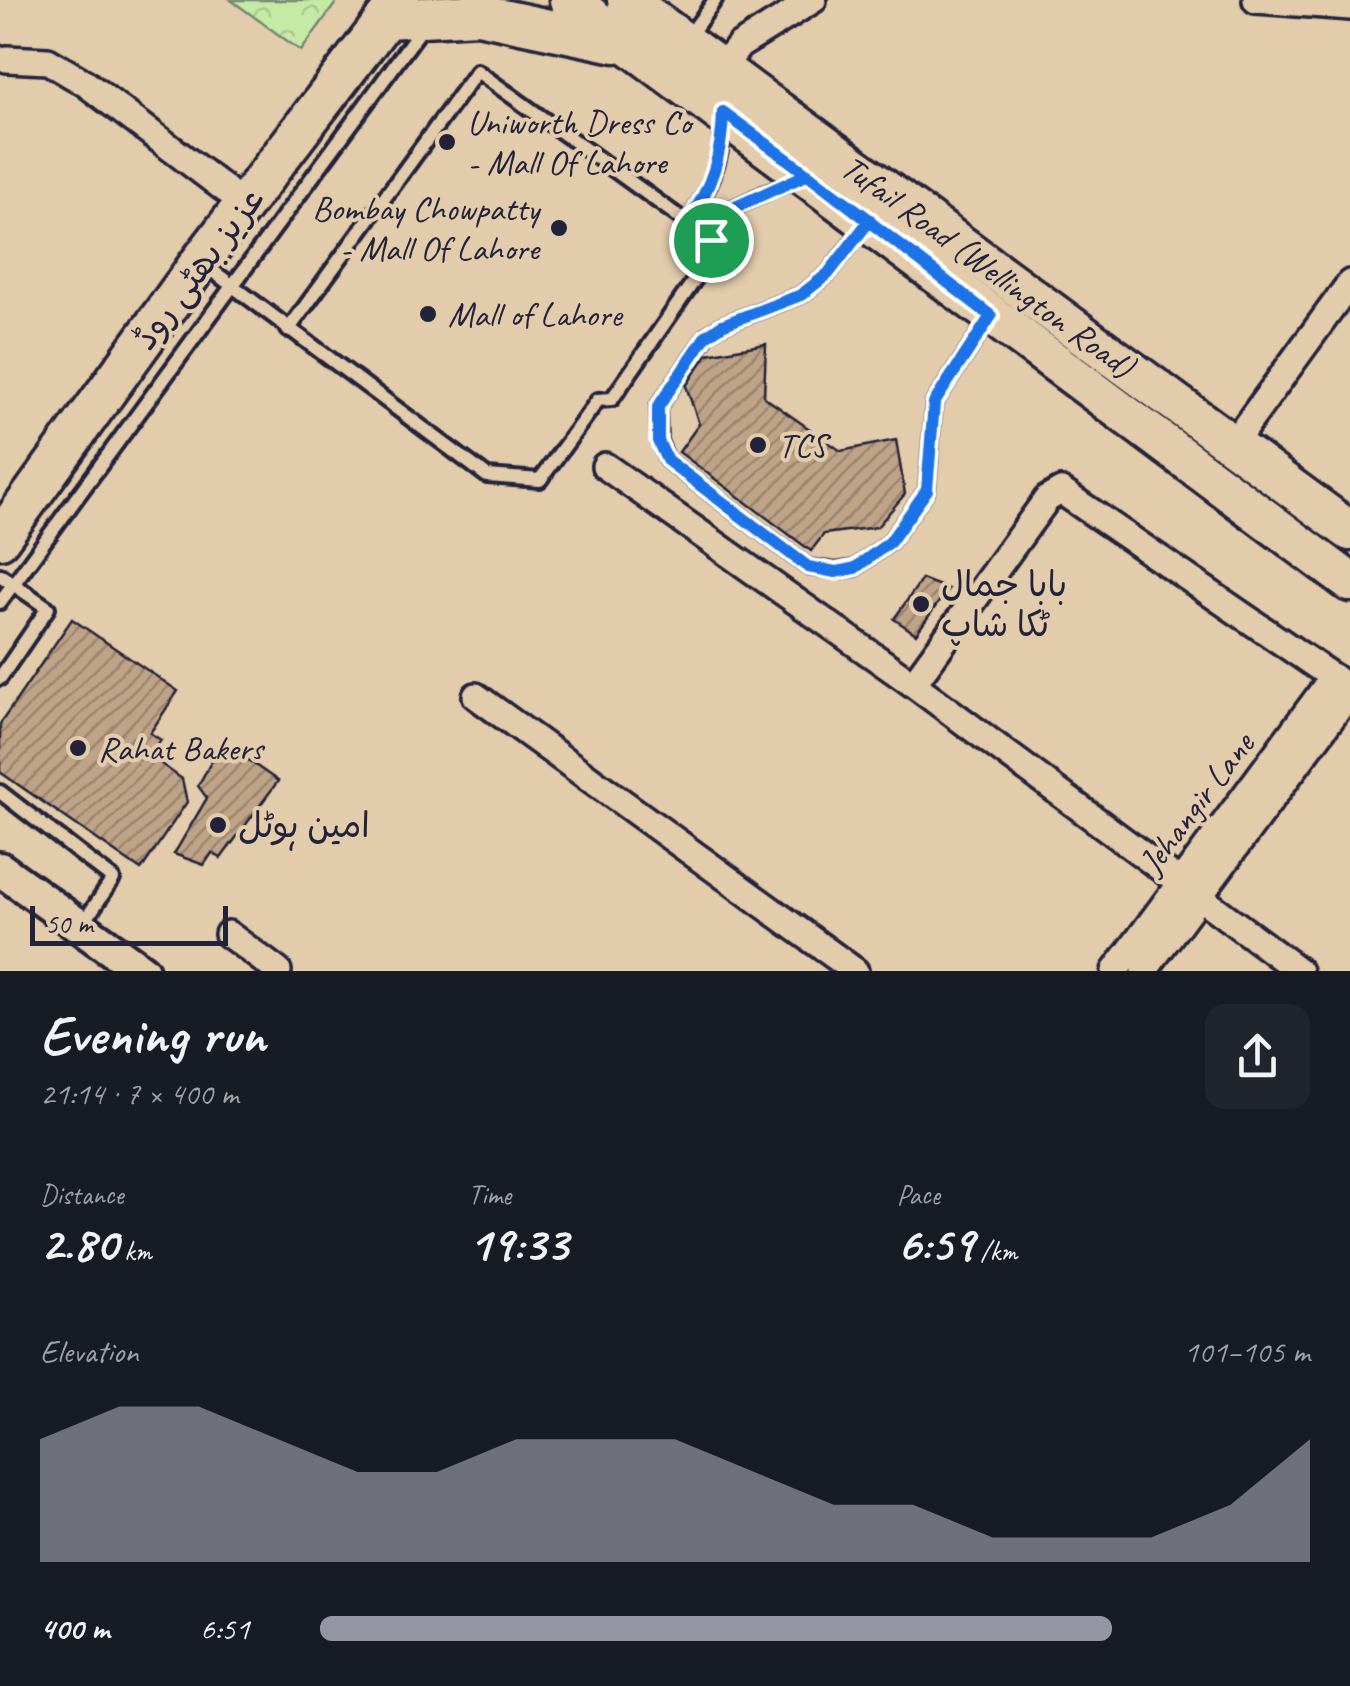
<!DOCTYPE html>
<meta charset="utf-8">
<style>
body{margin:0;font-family:Caveat,"Playpen Sans Arabic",sans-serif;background:#20242c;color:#f1f3f6;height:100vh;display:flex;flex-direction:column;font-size:38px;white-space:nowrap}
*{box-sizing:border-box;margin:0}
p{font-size:32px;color:#9ea1a6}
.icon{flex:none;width:55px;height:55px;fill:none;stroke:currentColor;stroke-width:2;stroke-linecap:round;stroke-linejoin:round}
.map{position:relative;height:971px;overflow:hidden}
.panel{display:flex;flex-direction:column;background:#171b24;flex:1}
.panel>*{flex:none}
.scale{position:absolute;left:30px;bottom:25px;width:198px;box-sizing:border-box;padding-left:10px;border:5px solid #22223b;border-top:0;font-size:28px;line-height:35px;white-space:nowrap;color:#22223b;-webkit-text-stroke:8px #e3ccac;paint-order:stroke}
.pin{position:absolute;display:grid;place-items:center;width:85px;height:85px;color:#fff;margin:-42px;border:5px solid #fff;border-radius:50%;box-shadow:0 2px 10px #0007}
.round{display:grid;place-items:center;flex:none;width:105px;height:105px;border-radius:20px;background:#20242c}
.headline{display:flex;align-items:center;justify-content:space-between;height:170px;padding:0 40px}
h1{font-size:55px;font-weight:600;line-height:75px}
.metrics{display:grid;grid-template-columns:repeat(3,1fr);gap:15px;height:170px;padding:10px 40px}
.metrics div{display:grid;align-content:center}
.metrics b{font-size:50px;font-weight:600}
.metrics small{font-size:28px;font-weight:400}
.metrics p{font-size:28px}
.chart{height:280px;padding:20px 40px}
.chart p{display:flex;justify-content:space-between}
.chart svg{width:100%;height:180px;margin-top:10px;fill:#9495a2;opacity:.7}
ul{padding:0 40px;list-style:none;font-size:32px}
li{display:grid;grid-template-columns:160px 120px 1fr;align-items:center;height:75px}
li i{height:25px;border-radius:12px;background:#9495a2}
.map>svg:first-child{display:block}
.park{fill:url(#park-crowns);stroke:#738670;stroke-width:2.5}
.building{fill:url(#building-hatch);stroke:#22223b;stroke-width:2.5}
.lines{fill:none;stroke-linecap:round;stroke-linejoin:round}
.service-casing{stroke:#22223b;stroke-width:20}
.minor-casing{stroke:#22223b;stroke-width:32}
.tertiary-casing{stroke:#22223b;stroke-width:40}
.secondary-casing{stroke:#22223b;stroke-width:45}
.service{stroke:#e3ccac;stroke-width:12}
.minor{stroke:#e3ccac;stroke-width:25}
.tertiary{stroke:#e3ccac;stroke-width:32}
.secondary{stroke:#e3ccac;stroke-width:38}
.route-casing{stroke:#fff;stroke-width:20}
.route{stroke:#1a73e8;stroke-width:12}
.poi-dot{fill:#22223b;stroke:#e3ccac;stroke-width:4}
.labels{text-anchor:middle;stroke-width:8;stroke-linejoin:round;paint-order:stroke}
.poi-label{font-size:35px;fill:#22223b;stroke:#e3ccac;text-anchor:start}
.street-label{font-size:35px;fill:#22223b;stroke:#e3ccac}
</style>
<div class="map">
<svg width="1350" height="971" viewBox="0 0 1350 971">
<defs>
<pattern id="park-crowns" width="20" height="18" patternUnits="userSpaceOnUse" patternTransform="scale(2.5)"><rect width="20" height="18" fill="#c4eaa5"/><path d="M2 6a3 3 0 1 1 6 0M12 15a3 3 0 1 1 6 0" fill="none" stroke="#a8c88f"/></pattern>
<pattern id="building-hatch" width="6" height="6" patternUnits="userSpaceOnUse" patternTransform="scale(2.5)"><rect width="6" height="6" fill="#bea386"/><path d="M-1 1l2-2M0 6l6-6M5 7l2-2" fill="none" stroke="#9a846f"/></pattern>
</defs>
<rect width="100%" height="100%" fill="#e3ccac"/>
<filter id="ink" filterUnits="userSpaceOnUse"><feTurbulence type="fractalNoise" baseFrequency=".01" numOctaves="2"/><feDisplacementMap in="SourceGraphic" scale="20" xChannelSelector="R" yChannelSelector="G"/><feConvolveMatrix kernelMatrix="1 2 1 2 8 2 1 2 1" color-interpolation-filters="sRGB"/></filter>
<g filter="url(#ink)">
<polygon class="park" points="231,0 338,0 301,51"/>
<g class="building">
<polygon points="766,344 764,397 841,451 896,440 905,494 877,527 824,534 811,551 679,452 699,424 686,386 707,354"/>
<polygon points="922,579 948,589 916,634 894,619"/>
<polygon points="72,619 178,691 150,733 161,740 150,756 182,779 187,802 141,870 0,772 0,724"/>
<polygon points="222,742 278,781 221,858 212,853 204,865 174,854 207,798 198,786"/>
</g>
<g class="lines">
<g class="service-casing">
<g id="service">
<polyline points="687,39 715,0"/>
<path d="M688,222C709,190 722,162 723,123"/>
<polyline points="865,226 828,274 801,295 722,325 707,335 658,407 659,441 667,460 808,567 836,571 855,568 890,542 927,490 934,403 989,319"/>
<polyline points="202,263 487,476 540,480 598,400 612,399 716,249 711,240 731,209 798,178"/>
<polyline points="288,330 477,71 711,240"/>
<polyline points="0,575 48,608 0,678"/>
<polyline points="0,602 424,25"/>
<polyline points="0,792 113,879 82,925"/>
</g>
</g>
<g class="minor-casing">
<g id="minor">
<polyline points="1256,0 1350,7"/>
<polyline points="7,59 48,61 85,83 226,190"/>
<polyline points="721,70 739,46 813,0"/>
<polyline points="1232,445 1350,283"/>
<polyline points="605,466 913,684 1299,971"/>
<polyline points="913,684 1047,499 1061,491 1350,689"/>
<polyline points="476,696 855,971"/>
<polyline points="228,934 278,971"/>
<polyline points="1115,971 1333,677"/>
<polyline points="1144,971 1350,693"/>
</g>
</g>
<g class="tertiary-casing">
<polyline id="tertiary" points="0,869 142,971"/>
</g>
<g class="secondary-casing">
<g id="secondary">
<polyline points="569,0 1350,582"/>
<polyline points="627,0 1350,531"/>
<polyline points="385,19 478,14 615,43"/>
<polyline points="0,539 200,262 400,0"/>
</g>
</g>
<use href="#service" class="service"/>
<use href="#minor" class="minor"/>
<use href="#tertiary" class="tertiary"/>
<use href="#secondary" class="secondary"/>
</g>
</g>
<g class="lines" filter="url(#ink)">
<g class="route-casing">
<path id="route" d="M711,240L731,209L808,174L991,316L934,403L927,490L890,542L855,568L836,572L808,567L667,460L658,441V407L706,336L722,325L801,295L828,274L870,220L723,112C722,155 712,186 688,222L711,240"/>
</g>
<use href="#route" class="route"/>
</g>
<g class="poi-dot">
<circle cx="447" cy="142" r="10"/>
<circle cx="559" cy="228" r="10"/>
<circle cx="428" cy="314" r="10"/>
<circle cx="758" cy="445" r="10"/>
<circle cx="921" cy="604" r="10"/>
<circle cx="78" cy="748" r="10"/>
<circle cx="218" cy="825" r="10"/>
</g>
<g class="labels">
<g class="poi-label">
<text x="467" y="134">Uniworth Dress Co<tspan x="467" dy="40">- Mall Of Lahore</tspan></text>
<text x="539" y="220" text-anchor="end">Bombay Chowpatty<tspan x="539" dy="40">- Mall Of Lahore</tspan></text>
<text x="448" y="326">Mall of Lahore</text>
<text x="778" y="457">TCS</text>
<text x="941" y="596">بابا جمال<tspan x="941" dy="40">ٹکا شاپ</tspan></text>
<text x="98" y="760">Rahat Bakers</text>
<text x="238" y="837">امین ہوٹل</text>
</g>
<g class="street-label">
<text transform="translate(988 266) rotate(36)" y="12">Tufail Road (Wellington Road)</text>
<text transform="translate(198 268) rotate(-53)" y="12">عزیز بھٹی روڈ</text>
<text transform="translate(1196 803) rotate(-53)" y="12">Jehangir Lane</text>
</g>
</g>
</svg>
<div class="scale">50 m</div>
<div class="pin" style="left:711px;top:240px;background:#1e9e55"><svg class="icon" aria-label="arrive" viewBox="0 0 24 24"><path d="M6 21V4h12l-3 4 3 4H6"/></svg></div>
</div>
<section class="panel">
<div class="headline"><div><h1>Evening run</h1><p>21:14 · 7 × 400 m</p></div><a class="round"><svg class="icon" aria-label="share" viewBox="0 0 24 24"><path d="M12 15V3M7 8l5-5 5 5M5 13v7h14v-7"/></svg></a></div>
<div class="metrics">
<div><p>Distance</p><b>2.80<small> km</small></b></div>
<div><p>Time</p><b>19:33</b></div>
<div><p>Pace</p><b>6:59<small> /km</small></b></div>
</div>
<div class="chart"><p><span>Elevation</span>101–105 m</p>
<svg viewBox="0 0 160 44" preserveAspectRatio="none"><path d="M0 44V14L10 6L20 6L30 14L40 22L50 22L60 14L70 14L80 14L90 22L100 30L110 30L120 38L130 38L140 38L150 30L160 14V44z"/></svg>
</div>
<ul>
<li><b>400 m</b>6:51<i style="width:80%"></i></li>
</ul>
</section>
